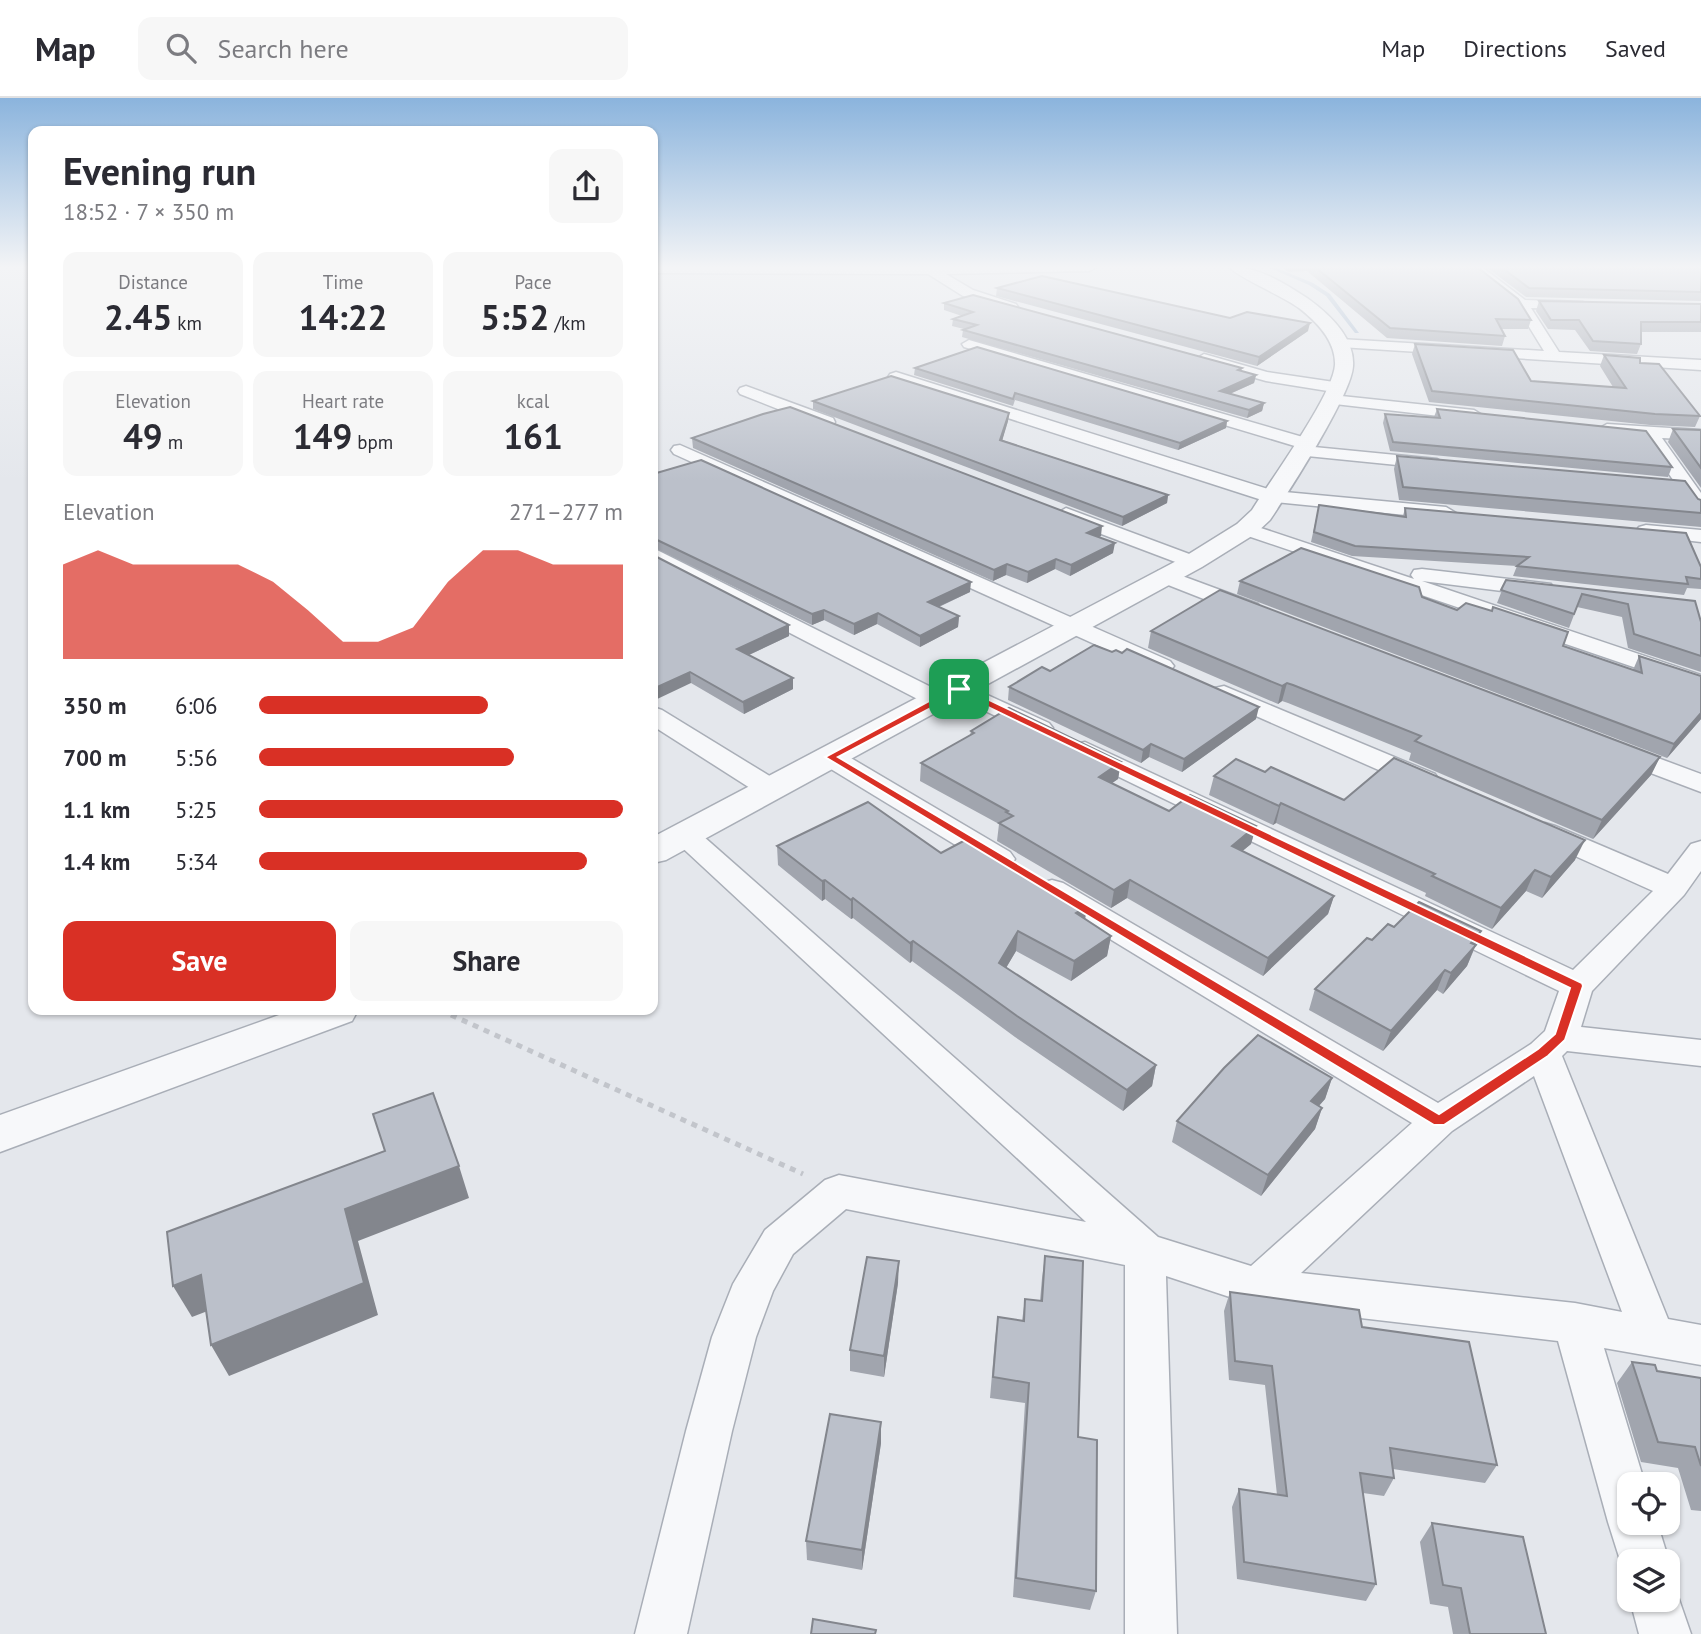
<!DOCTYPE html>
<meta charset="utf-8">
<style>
body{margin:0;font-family:"PT Sans",sans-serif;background:#f7f7f7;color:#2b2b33;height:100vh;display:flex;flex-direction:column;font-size:26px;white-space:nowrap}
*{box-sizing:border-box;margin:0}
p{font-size:23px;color:#7c7c81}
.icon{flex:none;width:38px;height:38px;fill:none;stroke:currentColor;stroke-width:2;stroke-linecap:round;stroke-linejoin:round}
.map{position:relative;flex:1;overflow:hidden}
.drawer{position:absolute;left:28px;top:28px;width:630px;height:889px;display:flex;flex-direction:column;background:#fff;border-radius:14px;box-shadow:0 2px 5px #0004}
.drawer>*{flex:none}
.tools{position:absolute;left:1617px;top:1374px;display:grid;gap:14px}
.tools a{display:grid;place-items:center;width:63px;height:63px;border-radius:14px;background:#fff;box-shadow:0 2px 5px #0004;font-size:35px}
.pin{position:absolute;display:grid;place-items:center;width:60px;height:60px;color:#fff;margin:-30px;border-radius:14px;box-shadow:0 4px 10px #0006}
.round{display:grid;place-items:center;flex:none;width:74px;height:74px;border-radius:14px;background:#f7f7f7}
.summary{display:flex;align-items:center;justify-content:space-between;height:119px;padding:0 35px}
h1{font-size:38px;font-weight:800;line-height:52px}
.figures{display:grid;grid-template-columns:repeat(3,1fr);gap:10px;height:119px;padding:7px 35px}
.figures div{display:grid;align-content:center;border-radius:14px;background:#f7f7f7;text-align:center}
.figures b{font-size:35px;font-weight:800}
.figures small{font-size:19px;font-weight:400}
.figures p{font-size:19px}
.chart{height:196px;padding:14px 35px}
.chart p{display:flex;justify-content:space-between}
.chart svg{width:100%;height:126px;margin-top:7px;fill:#d93025;opacity:.7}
.cta{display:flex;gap:14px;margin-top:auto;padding:14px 35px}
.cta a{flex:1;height:80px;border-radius:14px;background:#d93025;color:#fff;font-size:28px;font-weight:800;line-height:80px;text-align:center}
.cta a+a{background:#f7f7f7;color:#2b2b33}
ul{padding:0 35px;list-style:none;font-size:23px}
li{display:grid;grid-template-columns:112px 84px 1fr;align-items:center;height:52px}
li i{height:18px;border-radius:9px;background:#d93025}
header{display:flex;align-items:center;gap:42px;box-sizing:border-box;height:98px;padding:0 35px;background:#fff;border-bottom:2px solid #e1e1e2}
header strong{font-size:33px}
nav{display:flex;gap:38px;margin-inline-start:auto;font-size:24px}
.search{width:490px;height:63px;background:#f7f7f7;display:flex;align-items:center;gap:18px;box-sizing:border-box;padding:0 24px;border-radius:14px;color:#7c7c81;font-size:26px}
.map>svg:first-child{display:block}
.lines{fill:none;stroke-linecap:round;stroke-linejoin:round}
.stream{fill:#9fb4cc;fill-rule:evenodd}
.minor-casing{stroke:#a9aeb7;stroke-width:3}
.tertiary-casing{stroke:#a9aeb7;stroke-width:3}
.path{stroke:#c2c5cb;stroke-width:5;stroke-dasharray:6 6;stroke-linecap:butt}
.minor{fill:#f7f8fa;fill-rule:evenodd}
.tertiary{fill:#f7f8fa;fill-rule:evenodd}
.wall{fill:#a1a5ae}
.shaded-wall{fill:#83868d}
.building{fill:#bbc0ca;stroke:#83868d;stroke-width:2}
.route{fill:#d93025;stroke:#fff;stroke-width:2;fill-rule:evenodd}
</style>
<header>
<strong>Map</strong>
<div class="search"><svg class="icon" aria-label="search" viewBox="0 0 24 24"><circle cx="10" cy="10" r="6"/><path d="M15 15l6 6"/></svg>Search here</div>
<nav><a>Map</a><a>Directions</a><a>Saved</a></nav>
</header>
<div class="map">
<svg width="1701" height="1536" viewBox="0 0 1701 1536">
<rect width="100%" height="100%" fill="#e4e7ec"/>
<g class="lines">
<polygon class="stream" points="1268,169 1274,169 1313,185 1330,196 1359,235 1355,235 1326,198 1309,187"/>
<g class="minor-casing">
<g id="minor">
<polygon points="653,169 1096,169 1090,173 946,176 973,192 1016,206 1018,209 1011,213 963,198 928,176 653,175"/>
<polygon points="1468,169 1482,169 1525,202 1583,204 1585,207 1578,211 1531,210 1559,254 1701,262 1701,272 1340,249 1333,245 1340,241 1544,253 1517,209"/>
<polygon points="969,242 1313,342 1316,346 1314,349 1437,361 1446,366 1437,371 1297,357 1294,353 1298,349 964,249 962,246"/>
<polygon points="1204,256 1267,274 1334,284 1342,289 1334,294 1266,283 1199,264 1196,261"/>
<polygon points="896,274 1274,393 1446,409 1456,415 1446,421 1265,403 890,282 888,279 890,276"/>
<polygon points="746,288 833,320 835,324 833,328 821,328 740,296 738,293 740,290"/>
<polygon points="1332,297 1474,312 1482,317 1474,322 1326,305 1324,302"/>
<polygon points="1607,326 1701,332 1701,342 1662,340 1701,395 1701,415 1694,413 1644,339 1601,335 1598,331"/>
<polygon points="680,347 1170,563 1174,568 1170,573 1162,575 1154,573 674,356 671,352 674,348"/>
<polygon points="1066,410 1200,460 1203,464 1200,468 1186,468 1059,420 1056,416"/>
<polygon points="1246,425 1414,481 1411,477 1414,472 1422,471 1551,486 1554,491 1551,496 1543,498 1422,483 1701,577 1701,592 1239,435 1236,431 1239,427"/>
<polygon points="1646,427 1701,432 1701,444 1639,437 1636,433 1639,429"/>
<polygon points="653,450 947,597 950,602 947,607 938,609 929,607 653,464"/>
<polygon points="1166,472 1258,506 1261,511 1258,516 1242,516 1158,483 1155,478 1158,473"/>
<polygon points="959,584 1049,625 1053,630 1049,635 1040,638 1031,635 950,596 947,591 950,586"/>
<polygon points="1224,588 1435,676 1439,682 1435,688 1425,690 1415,688 1215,600 1212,595 1215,590"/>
<polygon points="653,609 662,612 781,685 785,691 781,697 771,699 761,697 653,628"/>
<path d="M1085,644L1573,872L1653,793L1535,740L1531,734L1535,728L1545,725L1555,728L1668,776L1691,746L1701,743V773L1684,797L1592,893L1581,929L1701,942V968L1567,953L1562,958L1668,1221L1701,1227V1267L1604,1250L1645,1386H1629V1424H1657L1669,1463L1668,1466V1463H1629V1482L1626,1481L1608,1424L1558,1243L1257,1208L1166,1178L1177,1536H1125V1167L846,1111L793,1156L773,1193L756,1239L732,1333L687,1536H635L686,1333L712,1239L733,1186L765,1132L825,1082L839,1077L1086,1124L675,743L671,737L675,731L685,728L695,731L1158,1139L1251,1168L1412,1025L1041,799L1037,792L1041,785L1052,782L1063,785L1438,1005L1531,946L1545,933L1559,893L1076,658L1072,652L1076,646ZM1534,978L1622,1214L1575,1205L1301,1175L1452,1033Z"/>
<polygon points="1620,646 1701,676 1701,694 1611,660 1607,654 1611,648"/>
<polygon points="830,651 839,653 1010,754 1015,761 1010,768 1000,770 990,768 821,665 817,659 821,653"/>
<polygon points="1668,1482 1673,1484 1691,1536 1639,1536 1630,1502 1668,1502"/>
</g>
</g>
<g class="tertiary-casing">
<g id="tertiary">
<path d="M1229,169C1259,169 1283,184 1307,200C1328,215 1355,239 1353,268C1352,296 1288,395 1270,422L1255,436L1202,469L666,762L653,765V739L1184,459L1237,426L1252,412C1270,383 1333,297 1335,267C1336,243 1317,224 1299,210C1281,197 1241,181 1229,169Z"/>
<polygon points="293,912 358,912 352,923 0,1054 0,1017"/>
</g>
</g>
<polyline class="path" points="440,912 803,1076"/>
<use href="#minor" class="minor"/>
<use href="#tertiary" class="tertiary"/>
</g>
<g class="wall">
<polygon points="1282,169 1477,169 1531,222 1528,231 1501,231 1505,238 1502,248 1387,240 1307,173 1288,174"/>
<polygon points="1486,169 1701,169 1701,203 1526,199"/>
<polygon points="997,190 1230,220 1308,233 1257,268 996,198"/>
<polygon points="1539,203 1701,206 1701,234 1641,234 1641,246 1637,256 1590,253 1575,232 1548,231 1536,213"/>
<polygon points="944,205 1242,270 1241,273 1256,277 1254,285 1230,296 1264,305 1262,313 1247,320 962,239 963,232 964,231 952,228 953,221 962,218 944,212"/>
<polygon points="1415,246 1531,283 1613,289 1600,268 1604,257 1640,265 1700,318 1695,329 1650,327 1429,304 1412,256"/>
<polygon points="915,270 1227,323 1226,330 1178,352 1015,302 1013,308 914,277"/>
<polygon points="813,303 1009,315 1008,323 1002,342 1168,397 1167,405 1122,428 813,311"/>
<polygon points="1437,311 1672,369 1668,379 1390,353 1383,325 1385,316 1434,319"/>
<polygon points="1673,331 1701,332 1701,390 1668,344"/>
<polygon points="692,340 1101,438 1099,439 1113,455 1070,478 1055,471 1027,485 1006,477 993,483 693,350"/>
<polygon points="1397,358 1698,401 1701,402 1701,429 1399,402 1394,371"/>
<polygon points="653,376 970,494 939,509 959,518 958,529 920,549 877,526 854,537 824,522 812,527 653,449"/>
<polygon points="1319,407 1403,418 1405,410 1701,469 1701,491 1687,490 1684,497 1513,478 1517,468 1352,458 1311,444"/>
<polygon points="653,457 789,527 789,538 749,557 793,591 744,616 691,585"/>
<polygon points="1506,482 1695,503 1701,524 1701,574 1628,550 1622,519 1577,509 1569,530 1497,505"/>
<polygon points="1240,483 1422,499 1457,512 1492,513 1563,548 1633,572 1639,558 1701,578 1701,621 1667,660 1237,496"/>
<polygon points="1151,533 1660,659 1651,677 1593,741 1409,662 1411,655 1288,605 1282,603 1278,606 1148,550"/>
<polygon points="1050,573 1256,621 1182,674 1149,659 1141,665 1008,602 1009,589"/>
<polygon points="971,633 1121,664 1118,681 1112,685 1169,713 1256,728 1251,746 1242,753 1334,798 1328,816 1263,878 1127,800 1111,810 997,743 999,726 920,683 921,665 970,637"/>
<polygon points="1265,674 1344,702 1575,762 1542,800 1526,793 1492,831 1425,798 1426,795 1276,725 1273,727 1209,697 1214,678"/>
<polygon points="777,748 941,755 1087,808 1085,821 1111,838 1107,858 1071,883 1016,853 1006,870 1156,967 1152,988 1123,1013 1015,939 912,863 910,865 853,820 851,821 825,801 822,803 778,767"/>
<polygon points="1394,829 1476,847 1467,868 1443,896 1437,892 1383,953 1309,912 1315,891 1372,842"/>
<polygon points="1332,980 1325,1001 1319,1008 1322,1010 1315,1031 1261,1098 1172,1044 1177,1023"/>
<polygon points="1045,1158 1078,1339 1096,1493 1090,1512 1013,1499 1025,1305 990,1300 995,1241 998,1219 1022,1223 1025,1201 1040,1203 1042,1180"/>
<polygon points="898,1185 884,1279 850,1273 850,1252"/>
<polygon points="1230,1194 1362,1229 1497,1367 1485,1385 1393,1371 1394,1380 1384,1398 1363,1395 1376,1486 1366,1503 1237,1481 1232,1409 1239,1391 1277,1397 1265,1287 1229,1282 1224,1213"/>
<polygon points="1632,1264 1657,1273 1701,1280 1701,1413 1691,1412 1678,1370 1641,1364 1617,1285"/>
<polygon points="881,1324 881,1345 862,1472 807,1462 806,1443"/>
<polygon points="1432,1425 1546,1536 1453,1536 1448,1509 1430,1506 1420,1444"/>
</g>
<g class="shaded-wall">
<polygon points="1310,225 1308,233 1257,268 1259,259"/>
<polygon points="1256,277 1254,285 1218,301 1220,293"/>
<polygon points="1264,305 1262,313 1247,320 1249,312"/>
<polygon points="1009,315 1008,323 1000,350 1000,342"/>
<polygon points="1227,323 1226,330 1178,352 1180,345"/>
<polygon points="1168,397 1167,405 1122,428 1123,419"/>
<polygon points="1102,428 1101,438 1086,446 1087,435"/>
<polygon points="1115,445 1113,455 1070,478 1071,467"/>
<polygon points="1056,461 1055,471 1027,485 1028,474"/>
<polygon points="1007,466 1006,477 993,483 994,472"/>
<polygon points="971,484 970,494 927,514 928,504"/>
<polygon points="824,512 824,522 812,527 812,516"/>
<polygon points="878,515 877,526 854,537 854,526"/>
<polygon points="959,518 958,529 920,549 920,538"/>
<polygon points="789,527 789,538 738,562 737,551"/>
<polygon points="690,574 691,585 653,603 653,591"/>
<polygon points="793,580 793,591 744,616 743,604"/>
<polygon points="1287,585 1282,603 1278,606 1282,588"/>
<polygon points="1259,609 1256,621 1182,674 1184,661"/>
<polygon points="1701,615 1701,621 1667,660 1674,646"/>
<polygon points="1151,646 1149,659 1141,665 1143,652"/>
<polygon points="1660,659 1651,677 1593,741 1602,722"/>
<polygon points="1121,664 1118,681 1096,696 1099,679"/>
<polygon points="1281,705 1276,725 1273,727 1279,708"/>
<polygon points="1256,728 1251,746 1227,766 1232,748"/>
<polygon points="1585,742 1575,762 1542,800 1551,779"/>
<polygon points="1535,772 1526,793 1492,831 1501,810"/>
<polygon points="825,782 825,801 822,803 822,783"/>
<polygon points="1130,782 1127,800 1111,810 1114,792"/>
<polygon points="1334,798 1328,816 1263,878 1268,860"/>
<polygon points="853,800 853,820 851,821 851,802"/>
<polygon points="1087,808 1084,828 1076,815"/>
<polygon points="1018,833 1016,853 997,885 999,865"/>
<polygon points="1481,833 1467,868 1443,896 1451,875 1471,845"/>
<polygon points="1111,838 1107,858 1071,883 1074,863"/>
<polygon points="913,843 912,863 910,865 910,845"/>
<polygon points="1445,872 1437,892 1383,953 1391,933"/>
<polygon points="1156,967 1152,988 1123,1013 1127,992"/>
<polygon points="1332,980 1325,1001 1304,1024 1311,1003"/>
<polygon points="1322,1010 1315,1031 1261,1098 1268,1077"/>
<polygon points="459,1068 469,1100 358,1143 378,1217 229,1278 211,1247 345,1111"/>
<polygon points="899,1163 898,1185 884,1279 884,1258"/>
<polygon points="201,1177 218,1209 192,1219 173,1188"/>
<polygon points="881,1324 881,1345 862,1472 862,1452"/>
</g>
<g class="building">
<polygon points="1315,169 1477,169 1518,201 1531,222 1496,221 1505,238 1390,230"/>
<polygon points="1501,169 1701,169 1701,194 1529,190"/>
<polygon points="1042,178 1230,220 1247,214 1310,225 1259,259 997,190"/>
<polygon points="973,197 1242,270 1238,272 1256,277 1220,293 1264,305 1249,312 963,232 977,227 953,221 973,214 944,205"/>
<polygon points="1539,203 1701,206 1701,224 1641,224 1641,246 1593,243 1579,222 1551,222"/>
<polygon points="1415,246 1513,252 1531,283 1626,290 1604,257 1640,260 1640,265 1659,266 1700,318 1655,316 1432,293"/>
<polygon points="977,249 1227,323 1180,345 1015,295 1013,301 915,270"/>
<polygon points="891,278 1009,315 1000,342 1168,397 1123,419 813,303"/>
<polygon points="790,309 1102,428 1087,435 1115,445 1071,467 1056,461 1028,474 1007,466 994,472 692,340 763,316"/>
<polygon points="1437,311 1646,333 1672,369 1393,344 1385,316 1440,320"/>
<polygon points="1673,331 1701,332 1701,370"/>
<polygon points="1397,358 1685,383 1698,401 1701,402 1701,415 1403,389"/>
<polygon points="701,362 971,484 928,504 959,518 920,538 878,515 854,526 824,512 812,516 653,440 653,376"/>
<polygon points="1319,407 1406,419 1405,410 1686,435 1701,469 1701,481 1686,479 1688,486 1517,468 1529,459 1355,448 1314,434"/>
<polygon points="1301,450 1419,489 1422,499 1457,512 1466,505 1492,513 1493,509 1568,534 1563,548 1642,575 1639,558 1701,578 1701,615 1674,646 1240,483"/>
<polygon points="653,457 789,527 737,551 793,580 743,604 690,574 653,591"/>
<polygon points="1506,482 1695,503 1701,524 1701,558 1634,536 1628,506 1582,496 1574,516 1501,492"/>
<polygon points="1220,492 1660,659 1602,722 1415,643 1421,638 1293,587 1287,585 1282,588 1151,533"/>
<polygon points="1094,547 1112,554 1116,552 1122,555 1127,551 1259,609 1184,661 1151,646 1143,652 1009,589 1042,569 1050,573"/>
<polygon points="1009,610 1121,664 1099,679 1169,713 1190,697 1256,728 1232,748 1334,798 1268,860 1130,782 1114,792 999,725 1013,718 1006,714 1008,713 921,665 974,635 971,633"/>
<polygon points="1394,660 1585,742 1551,779 1535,772 1501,810 1432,778 1435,776 1281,705 1279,708 1214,678 1236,661 1265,674 1271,669 1344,702"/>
<polygon points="868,704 941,755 971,739 1087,808 1076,815 1111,838 1074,863 1018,833 999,865 1156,967 1127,992 1017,918 913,843 910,845 853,800 851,802 825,782 822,783 777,748"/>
<polygon points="1419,804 1481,833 1471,845 1476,847 1451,875 1445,872 1391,933 1315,891 1367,840 1372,842 1388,826 1394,829"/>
<polygon points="1258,937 1332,980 1311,1003 1322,1010 1268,1077 1177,1023 1224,970"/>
<polygon points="433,995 459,1068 345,1111 364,1185 211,1247 201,1177 173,1188 167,1134 385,1053 373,1016"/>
<polygon points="1045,1158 1083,1163 1078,1339 1097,1342 1096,1493 1016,1480 1029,1285 993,1279 998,1219 1024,1223 1025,1201 1042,1203"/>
<polygon points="867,1159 899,1163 884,1258 850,1252"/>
<polygon points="1230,1194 1359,1212 1362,1229 1469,1244 1497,1367 1390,1350 1394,1380 1360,1375 1376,1486 1244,1464 1239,1391 1287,1398 1272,1268 1235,1263"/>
<polygon points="1632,1264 1655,1267 1657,1273 1701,1280 1701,1368 1695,1349 1658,1344"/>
<polygon points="830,1316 881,1324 862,1452 806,1443"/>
<polygon points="1432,1425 1523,1439 1546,1536 1470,1536 1461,1490 1443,1487"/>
<polygon points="813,1521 876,1532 875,1536 811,1536"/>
</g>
<linearGradient id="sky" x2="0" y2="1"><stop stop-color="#8bb4dd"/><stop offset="0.44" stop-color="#f3f4f6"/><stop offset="1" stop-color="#f3f4f6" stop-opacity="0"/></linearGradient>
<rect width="1701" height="384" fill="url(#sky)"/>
<path class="route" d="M955,589H962L1582,885L1583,888L1565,942L1548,958L1444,1027H1434L825,659ZM959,595L1570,890L1555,936L1538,951L1439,1016L838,659Z"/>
</svg>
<div class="tools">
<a><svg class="icon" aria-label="locate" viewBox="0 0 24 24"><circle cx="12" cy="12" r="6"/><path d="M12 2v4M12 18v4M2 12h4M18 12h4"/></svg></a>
<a><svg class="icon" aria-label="layers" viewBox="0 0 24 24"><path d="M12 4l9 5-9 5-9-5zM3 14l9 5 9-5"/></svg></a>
</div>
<div class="pin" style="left:959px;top:591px;background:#1e9e55"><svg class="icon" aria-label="arrive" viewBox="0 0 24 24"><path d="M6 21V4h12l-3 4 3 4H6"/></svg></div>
<section class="drawer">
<div class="summary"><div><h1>Evening run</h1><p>18:52 · 7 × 350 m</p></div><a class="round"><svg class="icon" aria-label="share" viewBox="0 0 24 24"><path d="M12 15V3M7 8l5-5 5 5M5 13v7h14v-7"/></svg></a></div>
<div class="figures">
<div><p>Distance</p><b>2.45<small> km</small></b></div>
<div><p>Time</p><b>14:22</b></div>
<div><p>Pace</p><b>5:52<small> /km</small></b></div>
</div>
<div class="figures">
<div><p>Elevation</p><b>49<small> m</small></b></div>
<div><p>Heart rate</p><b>149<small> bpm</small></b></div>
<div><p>kcal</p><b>161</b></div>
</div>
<div class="chart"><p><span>Elevation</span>271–277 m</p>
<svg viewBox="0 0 160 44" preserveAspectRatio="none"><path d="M0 44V11L10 6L20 11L30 11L40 11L50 11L60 17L70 27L80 38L90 38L100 33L110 17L120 6L130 6L140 11L150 11L160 11V44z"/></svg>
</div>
<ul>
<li><b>350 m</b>6:06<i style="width:63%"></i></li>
<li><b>700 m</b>5:56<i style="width:70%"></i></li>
<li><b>1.1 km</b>5:25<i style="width:100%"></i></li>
<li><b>1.4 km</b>5:34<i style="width:90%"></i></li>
</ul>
<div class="cta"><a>Save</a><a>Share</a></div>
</section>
</div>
